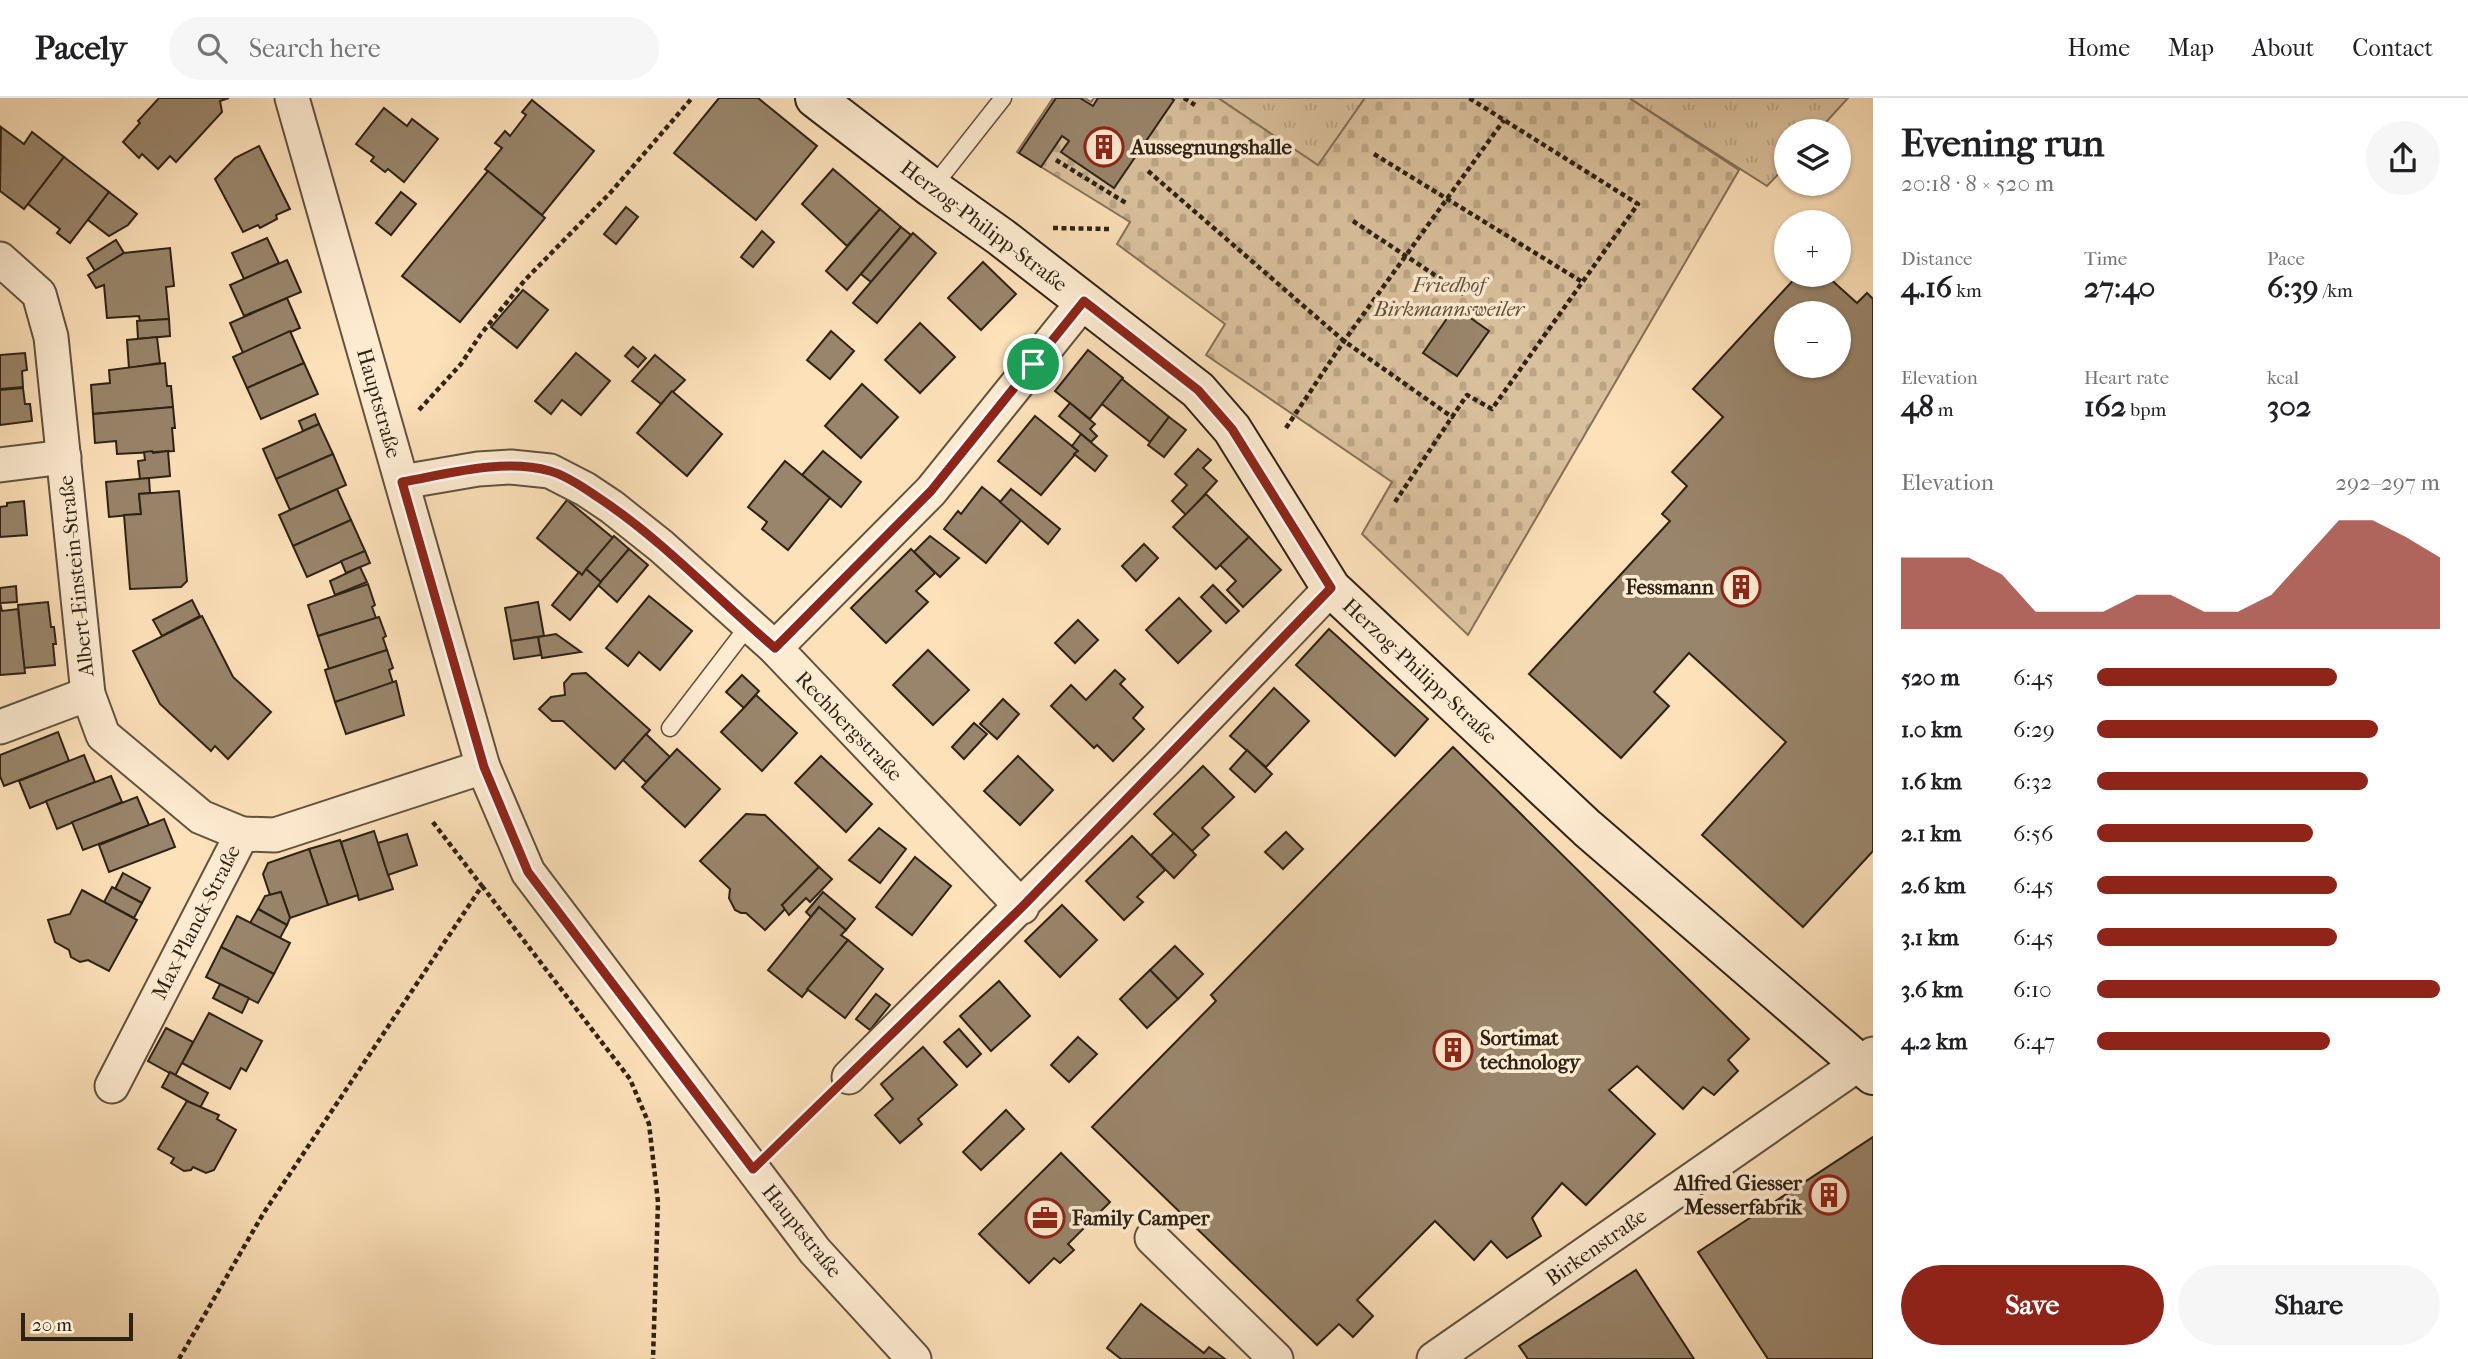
<!DOCTYPE html>
<meta charset="utf-8">
<style>
body{margin:0;font-family:"IM FELL French Canon",serif;background:#f6f6f6;color:#202124;height:100vh;display:flex;flex-direction:column;font-size:26px;white-space:nowrap}
*{box-sizing:border-box;margin:0}
p{font-size:23px;color:#757577}
.icon{flex:none;width:38px;height:38px;fill:none;stroke:currentColor;stroke-width:2;stroke-linecap:round;stroke-linejoin:round}
.map{position:relative;flex:1;overflow:hidden}
.panel{display:flex;flex-direction:column;background:#fff;width:595px}
.panel>*{flex:none}
.tools{position:absolute;left:1774px;top:21px;display:grid;gap:14px}
.tools a{display:grid;place-items:center;width:77px;height:77px;border-radius:50%;background:#fff;box-shadow:0 2px 5px #0004;font-size:35px}
.scale{position:absolute;left:21px;bottom:18px;width:112px;box-sizing:border-box;padding-left:7px;border:4px solid #2d2216;border-top:0;font-size:19px;line-height:24px;white-space:nowrap;color:#2d2216;-webkit-text-stroke:5px #feecd2;paint-order:stroke}
.pin{position:absolute;display:grid;place-items:center;width:60px;height:60px;color:#fff;margin:-30px;border:4px solid #fff;border-radius:50%;box-shadow:0 2px 7px #0007}
.round{display:grid;place-items:center;flex:none;width:74px;height:74px;border-radius:37px;background:#f6f6f6}
.head{display:flex;align-items:center;justify-content:space-between;height:119px;padding:0 28px}
h1{font-size:38px;font-weight:800;line-height:52px}
.metrics{display:grid;grid-template-columns:repeat(3,1fr);gap:10px;height:119px;padding:7px 28px}
.metrics div{display:grid;align-content:center}
.metrics b{font-size:30px;font-weight:800}
.metrics small{font-size:19px;font-weight:400}
.metrics p{font-size:19px}
.chart{height:196px;padding:14px 28px}
.chart p{display:flex;justify-content:space-between}
.chart svg{width:100%;height:126px;margin-top:7px;fill:#8f2418;opacity:.7}
.button{display:flex;gap:14px;margin-top:auto;padding:14px 28px}
.button a{flex:1;height:80px;border-radius:42px;background:#8f2418;color:#fff;font-size:28px;font-weight:800;line-height:80px;text-align:center}
.button a+a{background:#f6f6f6;color:#202124}
ul{padding:0 28px;list-style:none;font-size:23px}
li{display:grid;grid-template-columns:112px 84px 1fr;align-items:center;height:52px}
li i{height:18px;border-radius:9px;background:#8f2418}
header{display:flex;align-items:center;gap:42px;box-sizing:border-box;height:98px;padding:0 35px;background:#fff;border-bottom:2px solid #e0e0e0}
header strong{font-size:33px}
nav{display:flex;gap:38px;margin-inline-start:auto;font-size:24px}
.search{width:490px;height:63px;background:#f6f6f6;display:flex;align-items:center;gap:18px;box-sizing:border-box;padding:0 24px;border-radius:38px;color:#757577;font-size:26px}
main{display:flex;flex:1;min-height:0}
.map>svg:first-child{display:block}
.grass{fill:url(#grass-tufts);stroke:#84725a;stroke-width:2}
.cemetery{fill:url(#cemetery-stones);stroke:#84725a;stroke-width:2}
.building{fill:#99856b;stroke:#2d2216;stroke-width:2;fill-rule:evenodd}
.lines{fill:none;stroke-linecap:round;stroke-linejoin:round}
.lane-casing{stroke:#61523f;stroke-width:19}
.street-casing{stroke:#61523f;stroke-width:37}
.secondary-casing{stroke:#2d2216;stroke-width:42}
.path{stroke:#2d2216;stroke-width:4.5;stroke-dasharray:5 3.5;stroke-linecap:butt}
.lane{stroke:#feecd2;stroke-width:16}
.street{stroke:#feecd2;stroke-width:33}
.secondary{stroke:#feecd2;stroke-width:38}
.route-casing{stroke:#fff;stroke-width:14}
.route{stroke:#8f2418;stroke-width:9}
.labels{text-anchor:middle;stroke-width:7;stroke-linejoin:round;paint-order:stroke}
.poi-label{font-size:21px;font-weight:bold;fill:#2d2216;stroke:#feecd2;text-anchor:start}
.street-label{font-size:21px;fill:#2d2216;stroke:#feecd2}
.park-label{font-size:21px;font-style:italic;fill:#61523e;stroke:#feecd2}
</style>
<header>
<strong>Pacely</strong>
<div class="search"><svg class="icon" aria-label="search" viewBox="0 0 24 24"><circle cx="10" cy="10" r="6"/><path d="M15 15l6 6"/></svg>Search here</div>
<nav><a>Home</a><a>Map</a><a>About</a><a>Contact</a></nav>
</header>
<main>
<div class="map">
<svg width="1873" height="1261" viewBox="0 0 1873 1261">
<defs>
<pattern id="grass-tufts" width="24" height="20" patternUnits="userSpaceOnUse" patternTransform="scale(1.75)"><rect width="24" height="20" fill="#dac19d"/><path d="M3 7l-1-3M5 7V3M7 7l1-3M15 17l-1-3M17 17v-4M19 17l1-3" fill="none" stroke="#bba686"/></pattern>
<pattern id="cemetery-stones" width="16" height="16" patternUnits="userSpaceOnUse" patternTransform="scale(1.75)"><rect width="16" height="16" fill="#dac19d"/><path d="M2 7V4a2 2 0 0 1 4 0v3zM10 15v-3a2 2 0 0 1 4 0v3z" fill="#bba686"/></pattern>
</defs>
<rect width="100%" height="100%" fill="#fde1b9"/>
<filter id="stains"><feTurbulence type="fractalNoise" baseFrequency=".00286" numOctaves="4"/><feColorMatrix values="0 0 0 0 .2 0 0 0 0 .09 0 0 0 0 .02 0 0 0 .5 -.17"/></filter>
<radialGradient id="worn" r=".72"><stop offset=".6" stop-color="#630" stop-opacity="0"/><stop offset="1" stop-color="#630" stop-opacity=".3"/></radialGradient>
<g class="grass">
<polygon points="1218,0 1365,0 1318,68"/>
<polygon points="1629,0 1848,0 1818,33 1787,33 1787,67 1767,88"/>
</g>
<polygon class="cemetery" points="1053,0 1085,0 1091,4 1094,0 1218,0 1318,67 1365,0 1629,0 1739,72 1468,537 1362,436 1392,384 1206,257 1225,226 1117,146 1130,124 1017,54"/>
<g class="building">
<polygon points="159,0 229,0 220,3 222,14 176,64 170,58 158,71 142,56 139,60 123,44 140,25 138,23"/>
<polygon points="719,0 758,0 817,48 756,122 674,55"/>
<polygon points="1056,0 1080,0 1093,8 1098,0 1171,0 1174,2 1114,90 1061,54 1069,43 1062,38 1041,69 1019,55"/>
<polygon points="532,2 594,53 542,117 485,71 502,50 495,45 505,33 510,38 526,17 522,14"/>
<polygon points="384,10 407,28 412,21 438,41 404,84 388,71 385,74 371,63 374,59 356,46"/>
<polygon points="1,29 24,46 32,34 64,59 24,111 0,93"/>
<polygon points="259,48 290,111 276,117 277,121 260,130 258,127 243,134 215,81 235,60"/>
<polygon points="64,59 109,94 70,145 57,135 60,131 28,106"/>
<polygon points="833,71 880,111 847,148 802,106"/>
<polygon points="488,73 545,120 460,224 402,178"/>
<polygon points="109,94 137,116 128,127 109,138 88,122"/>
<polygon points="401,94 416,106 391,137 376,125"/>
<polygon points="626,109 638,119 616,146 604,136"/>
<polygon points="880,111 901,129 847,192 826,173"/>
<polygon points="901,129 911,137 871,184 861,176"/>
<polygon points="762,133 774,144 753,169 741,159"/>
<polygon points="913,135 936,155 877,225 853,205"/>
<polygon points="267,140 279,165 244,181 232,155"/>
<polygon points="116,142 124,155 95,173 87,160"/>
<polygon points="170,150 174,188 166,189 169,221 140,223 139,218 107,220 104,187 96,190 88,177 124,155"/>
<polygon points="287,162 301,194 244,218 230,187"/>
<polygon points="983,164 1016,196 981,232 948,200"/>
<path d="M1798,177H1826L1857,205L1867,195L1873,201V753L1803,829L1702,737L1786,644L1689,555L1654,594L1669,608L1621,660L1529,576L1670,423L1662,416L1687,388L1672,374L1723,319L1693,291ZM1787,215H1839V268H1787Z"/>
<polygon points="523,192 548,212 517,250 491,229"/>
<polygon points="287,200 300,230 243,255 230,225"/>
<polygon points="1455,209 1489,233 1457,278 1423,255"/>
<polygon points="169,221 170,238 138,241 137,223"/>
<polygon points="920,225 955,259 920,295 885,262"/>
<polygon points="290,233 304,265 247,290 233,259"/>
<polygon points="831,233 854,253 830,281 807,262"/>
<polygon points="157,239 160,265 129,270 127,242"/>
<polygon points="633,249 646,260 638,269 625,258"/>
<polygon points="1088,252 1123,280 1090,321 1055,293"/>
<polygon points="25,255 27,272 22,273 23,289 0,291 0,257"/>
<polygon points="576,255 610,283 581,317 562,302 551,316 535,303"/>
<polygon points="655,257 685,282 661,306 632,283"/>
<polygon points="165,265 167,288 171,288 173,309 93,316 91,287 110,285 109,272"/>
<polygon points="304,265 318,296 261,321 247,290"/>
<polygon points="1122,281 1169,319 1150,344 1102,306"/>
<polygon points="862,286 898,319 861,360 825,328"/>
<polygon points="23,290 25,306 30,306 32,323 0,327 0,292"/>
<polygon points="672,293 722,336 687,378 637,335"/>
<polygon points="1070,305 1095,326 1090,331 1097,338 1091,344 1059,318"/>
<polygon points="173,309 175,330 172,330 174,353 117,356 116,343 95,345 93,316"/>
<polygon points="315,316 319,326 303,333 299,323"/>
<polygon points="1035,318 1078,353 1041,397 998,363"/>
<polygon points="1169,319 1186,332 1164,359 1148,347"/>
<polygon points="319,326 333,356 276,381 263,351"/>
<polygon points="1081,336 1107,358 1095,373 1074,356 1078,353 1072,348"/>
<polygon points="1198,351 1211,362 1203,370 1217,383 1186,417 1172,403 1187,387 1175,376"/>
<polygon points="152,353 153,355 168,353 170,378 140,381 138,363 145,362 144,354"/>
<polygon points="823,353 861,384 841,409 802,377"/>
<polygon points="333,356 346,387 290,412 276,381"/>
<polygon points="785,363 830,400 788,452 762,431 767,424 748,409"/>
<polygon points="149,380 150,395 139,396 141,416 109,419 106,384"/>
<polygon points="982,389 1022,421 986,465 944,431 958,413 961,416"/>
<polygon points="337,391 351,422 293,448 279,417"/>
<polygon points="1011,391 1060,431 1048,446 1000,404"/>
<polygon points="179,393 187,483 181,489 130,491 124,417 141,416 139,396"/>
<polygon points="1206,396 1249,439 1216,471 1173,429"/>
<polygon points="567,402 613,440 582,477 537,440"/>
<polygon points="24,403 27,437 0,439 0,409 7,408 7,405"/>
<polygon points="351,422 365,453 307,479 293,448"/>
<polygon points="614,438 629,451 601,484 586,471"/>
<polygon points="930,438 959,460 940,479 914,454"/>
<polygon points="1249,439 1281,472 1243,509 1227,492 1236,483 1220,467"/>
<polygon points="1144,446 1158,460 1136,483 1122,468"/>
<polygon points="629,451 648,467 617,504 598,487"/>
<polygon points="911,451 935,475 916,493 928,504 886,545 851,510"/>
<polygon points="365,453 370,465 346,475 341,463"/>
<polygon points="360,469 367,484 335,497 330,483"/>
<polygon points="586,471 601,484 570,522 552,507 579,474 582,477"/>
<polygon points="368,486 375,507 372,509 376,520 318,538 308,507"/>
<polygon points="1213,487 1239,513 1226,525 1201,499"/>
<polygon points="16,488 17,504 0,505 0,490"/>
<polygon points="649,498 692,533 660,572 639,554 628,568 606,550"/>
<polygon points="1179,500 1211,533 1178,565 1146,532"/>
<polygon points="192,502 200,518 162,538 153,522"/>
<polygon points="48,504 51,529 54,529 56,546 53,546 55,567 24,570 18,507"/>
<polygon points="538,504 544,538 511,543 505,510"/>
<polygon points="0,505 2,513 18,511 25,575 0,577"/>
<polygon points="202,518 233,579 271,614 228,661 215,648 211,653 160,606 133,553"/>
<polygon points="379,519 386,538 383,540 387,552 329,571 318,538"/>
<polygon points="1078,522 1098,542 1075,565 1055,545"/>
<polygon points="1329,531 1428,621 1395,658 1296,567"/>
<polygon points="556,536 581,554 542,560 538,539"/>
<polygon points="538,539 541,557 514,561 511,543"/>
<polygon points="387,552 393,570 389,572 393,585 335,604 325,572"/>
<polygon points="928,552 969,592 933,627 893,587"/>
<polygon points="1115,572 1125,581 1120,586 1143,609 1133,620 1144,631 1113,663 1097,647 1094,650 1051,608 1071,587 1086,602"/>
<polygon points="586,575 650,632 615,671 563,623 552,623 539,611 551,599 565,597 564,585 572,576"/>
<polygon points="742,577 759,593 744,610 726,594"/>
<polygon points="396,583 404,617 346,636 335,604"/>
<polygon points="1274,590 1309,623 1266,669 1230,638"/>
<polygon points="756,597 797,635 762,673 721,634"/>
<polygon points="1003,601 1019,616 997,641 980,626"/>
<polygon points="974,625 987,636 964,661 952,649"/>
<polygon points="58,634 69,663 4,688 0,678 0,657"/>
<polygon points="646,636 670,659 646,684 623,662"/>
<polygon points="1453,649 1749,941 1728,962 1738,973 1714,997 1703,989 1683,1011 1637,968 1609,992 1655,1036 1586,1107 1562,1085 1532,1120 1541,1138 1507,1160 1491,1143 1474,1162 1435,1123 1357,1202 1373,1218 1353,1239 1339,1226 1317,1247 1092,1029 1216,903 1211,897"/>
<polygon points="677,651 720,691 685,729 642,689"/>
<polygon points="1247,652 1272,676 1255,694 1230,671"/>
<polygon points="84,657 95,684 30,710 19,683"/>
<polygon points="821,658 872,706 846,734 795,685"/>
<polygon points="1018,658 1053,692 1020,727 984,693"/>
<polygon points="1203,668 1234,699 1202,730 1209,737 1192,753 1154,716"/>
<polygon points="111,678 122,704 57,731 46,703"/>
<polygon points="137,699 149,727 83,752 72,724"/>
<polygon points="746,716 765,717 819,769 782,807 786,810 765,832 746,815 741,815 735,812 729,800 730,791 700,763"/>
<polygon points="164,721 175,749 109,774 99,747"/>
<polygon points="879,730 906,751 880,785 849,762"/>
<polygon points="374,733 393,791 359,802 341,744"/>
<polygon points="1286,734 1303,751 1283,771 1265,754"/>
<polygon points="1174,735 1196,757 1174,780 1151,757"/>
<polygon points="407,736 417,767 388,777 378,745"/>
<polygon points="1132,738 1165,772 1137,799 1143,804 1124,822 1086,783"/>
<polygon points="340,742 358,797 328,807 309,751"/>
<polygon points="309,751 328,807 290,820 281,794 270,797 263,776 268,765"/>
<polygon points="915,759 951,788 912,837 876,809"/>
<polygon points="819,769 832,781 810,804 806,800 789,817 782,807"/>
<polygon points="123,775 150,790 142,805 115,791"/>
<polygon points="112,789 142,805 134,820 104,804"/>
<polygon points="82,792 137,822 109,873 88,862 80,864 71,859 69,852 55,844 48,822 70,816"/>
<polygon points="281,794 290,820 287,827 258,811 265,798"/>
<polygon points="823,794 855,821 846,832 819,809 811,819 806,814"/>
<polygon points="1062,807 1097,842 1060,879 1025,843"/>
<polygon points="819,809 846,832 841,837 848,842 802,899 768,872"/>
<polygon points="258,811 287,827 280,840 250,825"/>
<polygon points="237,818 290,845 274,876 221,849"/>
<polygon points="848,842 883,871 845,920 807,891"/>
<polygon points="1175,848 1203,876 1178,901 1150,872"/>
<polygon points="221,849 274,876 258,905 206,879"/>
<polygon points="1150,872 1178,901 1147,930 1120,901"/>
<polygon points="999,883 1030,918 991,953 960,918"/>
<polygon points="220,886 249,900 242,915 213,900"/>
<polygon points="876,896 890,907 870,932 856,921"/>
<polygon points="209,915 262,943 246,973 241,970 230,991 182,965"/>
<polygon points="166,930 193,944 175,978 148,963"/>
<polygon points="959,931 981,956 967,969 944,944"/>
<polygon points="1078,939 1097,956 1069,984 1051,967"/>
<polygon points="923,949 957,987 918,1021 922,1026 900,1045 875,1017 893,1001 881,986"/>
<polygon points="170,974 208,995 200,1010 162,989"/>
<polygon points="187,1003 219,1017 217,1021 236,1032 214,1072 206,1075 193,1069 191,1072 184,1073 171,1065 174,1060 158,1051"/>
<polygon points="1006,1012 1024,1031 981,1072 963,1054"/>
<polygon points="1873,1039 1873,1261 1768,1261 1698,1154"/>
<polygon points="1061,1055 1110,1104 1068,1146 1074,1152 1060,1165 1054,1160 1029,1185 979,1136"/>
<polygon points="1636,1172 1694,1261 1528,1261 1519,1248"/>
<polygon points="1141,1206 1204,1255 1209,1249 1225,1261 1121,1261 1107,1250"/>
</g>
<g class="lines">
<g class="lane-casing">
<g id="lane">
<polyline points="932,90 1003,0"/>
<polyline points="670,630 749,527"/>
</g>
</g>
<g class="street-casing">
<g id="street">
<polyline points="292,0 483,669 528,774 815,1153 914,1261"/>
<polyline points="0,161 39,196 51,239 88,596 103,637 201,719 242,736"/>
<polyline points="0,367 64,359"/>
<polyline points="402,384 478,371 511,369 550,373 585,391 612,409 661,448 775,550 1022,809"/>
<polyline points="775,550 931,393 1084,203"/>
<polyline points="0,629 88,596"/>
<polyline points="849,979 1167,661 1331,490"/>
<polyline points="112,988 242,736 275,737 483,669"/>
<polyline points="1152,1140 1276,1261"/>
<polyline points="1434,1261 1873,956"/>
</g>
</g>
<g class="secondary-casing">
<polyline id="secondary" points="815,0 932,90 1001,139 1198,292 1232,331 1331,490 1587,730 1873,977"/>
</g>
<g class="path">
<polyline points="1184,0 1195,7"/>
<polyline points="1374,56 1584,185"/>
<polyline points="1056,62 1126,105"/>
<polyline points="1148,73 1344,243 1452,319 1467,297 1492,311 1638,106 1469,0"/>
<polyline points="1353,123 1465,197"/>
<polyline points="1053,130 1109,131"/>
<polyline points="419,312 461,266 481,236 525,182 611,94 692,0"/>
<polyline points="1286,330 1344,243 1504,22"/>
<polyline points="1395,404 1452,319"/>
<polyline points="482,788 630,981 649,1026 658,1104 653,1261"/>
<polyline points="779,1046 823,1004"/>
<polyline points="179,1261 263,1116 482,788 432,723"/>
</g>
<use href="#lane" class="lane"/>
<use href="#street" class="street"/>
<use href="#secondary" class="secondary"/>
</g>
<g class="lines">
<g class="route-casing">
<path id="route" d="M1084,203L1198,292L1232,331L1331,490L1022,809L753,1071L528,774L484,669L402,384C448,376 503,360 550,373C565,377 583,389 596,398C662,441 716,500 775,550L931,393Z"/>
</g>
<use href="#route" class="route"/>
</g>
<defs>
<g id="building-ring" transform="scale(2.0125)"><circle r="9.5" fill="#feecd2" stroke="#8f2418" stroke-width="1.5"/><path d="M-4-6H4V6H1V3H-1V6H-4ZM-2.5-4.3h1.7v1.8h-1.7ZM.8-4.3h1.7v1.8H.8ZM-2.5-1h1.7V.8h-1.7ZM.8-1h1.7V.8H.8Z" fill="#8f2418"/></g>
<g id="office-ring" transform="scale(2.0125)"><circle r="9.5" fill="#feecd2" stroke="#8f2418" stroke-width="1.5"/><path d="M-6-3h4V-5.5h4V-3h4V5H-6ZM-1-4.5V-3h2v-1.5ZM-6 0V1H6V0Z" fill="#8f2418"/></g>
</defs>
<g fill-rule="evenodd">
<use href="#building-ring" x="1104" y="49"/>
<use href="#building-ring" x="1741" y="489"/>
<use href="#building-ring" x="1453" y="952"/>
<use href="#building-ring" x="1829" y="1097"/>
<use href="#office-ring" x="1045" y="1120"/>
</g>
<g class="labels">
<g class="poi-label">
<text x="1131" y="56">Aussegnungshalle</text>
<text x="1714" y="496" text-anchor="end">Fessmann</text>
<text x="1480" y="947">Sortimat<tspan x="1480" dy="24">technology</tspan></text>
<text x="1802" y="1092" text-anchor="end">Alfred Giesser<tspan x="1802" dy="24">Messerfabrik</tspan></text>
<text x="1072" y="1127">Family Camper</text>
</g>
<g class="street-label">
<text transform="translate(984 128) rotate(37)" y="7">Herzog-Philipp-Straße</text>
<text transform="translate(379 305) rotate(74)" y="7">Hauptstraße</text>
<text transform="translate(76 478) rotate(-96)" y="7">Albert-Einstein-Straße</text>
<text transform="translate(1420 573) rotate(43)" y="7">Herzog-Philipp-Straße</text>
<text transform="translate(849 628) rotate(46)" y="7">Rechbergstraße</text>
<text transform="translate(196 824) rotate(-63)" y="7">Max-Planck-Straße</text>
<text transform="translate(802 1133) rotate(51)" y="7">Hauptstraße</text>
<text transform="translate(1596 1149) rotate(-35)" y="7">Birkenstraße</text>
</g>
<g class="park-label">
<text x="1449" y="194">Friedhof<tspan x="1449" dy="24">Birkmannsweiler</tspan></text>
</g>
</g>
<rect width="100%" height="100%" filter="url(#stains)"/>
<rect width="100%" height="100%" fill="url(#worn)"/>
</svg>
<div class="tools">
<a><svg class="icon" aria-label="layers" viewBox="0 0 24 24"><path d="M12 4l9 5-9 5-9-5zM3 14l9 5 9-5"/></svg></a>
<a>+</a>
<a>−</a>
</div>
<div class="scale">20 m</div>
<div class="pin" style="left:1033px;top:266px;background:#1e9e55"><svg class="icon" aria-label="arrive" viewBox="0 0 24 24"><path d="M6 21V4h12l-3 4 3 4H6"/></svg></div>
</div>
<section class="panel">
<div class="head"><div><h1>Evening run</h1><p>20:18 · 8 × 520 m</p></div><a class="round"><svg class="icon" aria-label="share" viewBox="0 0 24 24"><path d="M12 15V3M7 8l5-5 5 5M5 13v7h14v-7"/></svg></a></div>
<div class="metrics">
<div><p>Distance</p><b>4.16<small> km</small></b></div>
<div><p>Time</p><b>27:40</b></div>
<div><p>Pace</p><b>6:39<small> /km</small></b></div>
</div>
<div class="metrics">
<div><p>Elevation</p><b>48<small> m</small></b></div>
<div><p>Heart rate</p><b>162<small> bpm</small></b></div>
<div><p>kcal</p><b>302</b></div>
</div>
<div class="chart"><p><span>Elevation</span>292–297 m</p>
<svg viewBox="0 0 160 44" preserveAspectRatio="none"><path d="M0 44V19L10 19L20 19L30 25L40 38L50 38L60 38L70 32L80 32L90 38L100 38L110 32L120 19L130 6L140 6L150 12L160 19V44z"/></svg>
</div>
<ul>
<li><b>520 m</b>6:45<i style="width:70%"></i></li>
<li><b>1.0 km</b>6:29<i style="width:82%"></i></li>
<li><b>1.6 km</b>6:32<i style="width:79%"></i></li>
<li><b>2.1 km</b>6:56<i style="width:63%"></i></li>
<li><b>2.6 km</b>6:45<i style="width:70%"></i></li>
<li><b>3.1 km</b>6:45<i style="width:70%"></i></li>
<li><b>3.6 km</b>6:10<i style="width:100%"></i></li>
<li><b>4.2 km</b>6:47<i style="width:68%"></i></li>
</ul>
<div class="button"><a>Save</a><a>Share</a></div>
</section>
</main>
